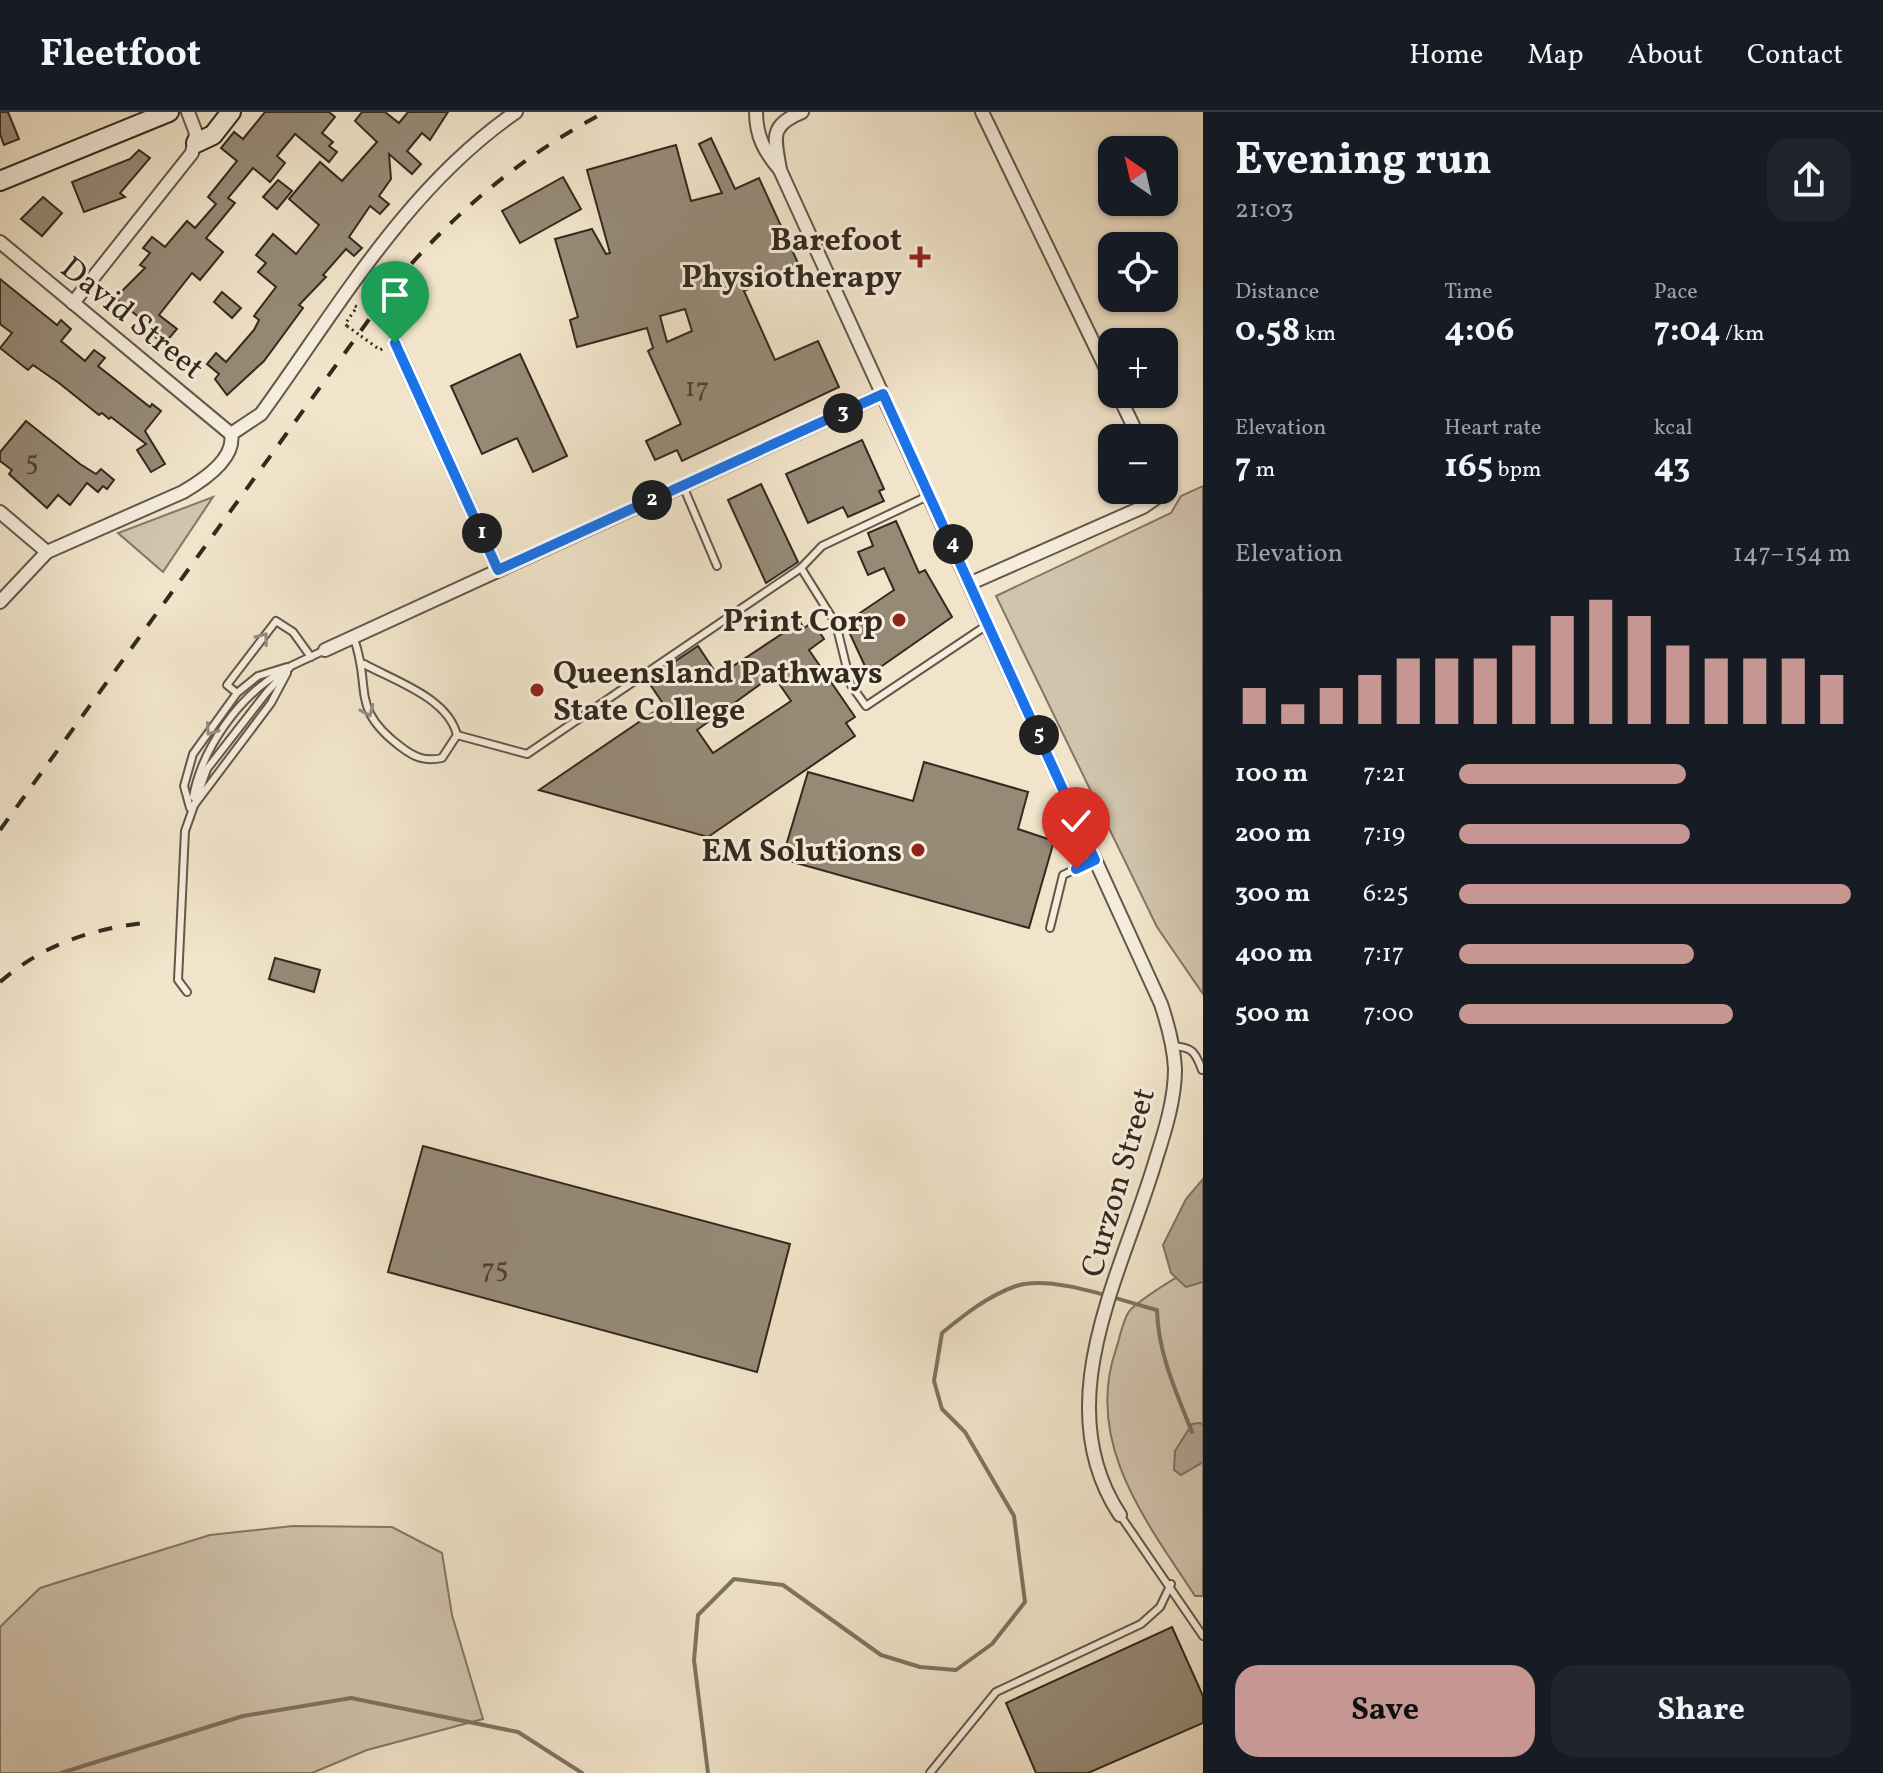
<!DOCTYPE html>
<meta charset="utf-8">
<style>
body{margin:0;font-family:Vollkorn,serif;background:#20242c;color:#f1f3f6;height:100vh;display:flex;flex-direction:column;font-size:30px;white-space:nowrap}
*{box-sizing:border-box;margin:0}
p{font-size:26px;color:#9ea1a6}
.icon{flex:none;width:44px;height:44px;fill:none;stroke:currentColor;stroke-width:2;stroke-linecap:round;stroke-linejoin:round}
.map{position:relative;flex:1;overflow:hidden}
.side{display:flex;flex-direction:column;background:#171b24;width:680px}
.side>*{flex:none}
.needle{width:52px;rotate:326deg}
.controls{position:absolute;left:1098px;top:24px;display:grid;gap:16px}
.controls a{display:grid;place-items:center;width:80px;height:80px;border-radius:16px;background:#171b24;box-shadow:0 2px 6px #0004;font-size:40px}
.pin{position:absolute;display:grid;place-items:center;width:68px;height:68px;color:#fff;margin:-82px -34px;border-radius:50% 50% 50% 0;rotate:-45deg;box-shadow:0 0 8px #0007}
.pin .icon{rotate:45deg}
.km{position:absolute;width:40px;height:40px;margin:-20px;border-radius:50%;background:#222;color:#fff;font-size:22px;line-height:40px;text-align:center}
.round{display:grid;place-items:center;flex:none;width:84px;height:84px;border-radius:24px;background:#20242c}
.headline{display:flex;align-items:center;justify-content:space-between;height:136px;padding:0 32px}
h1{font-size:44px;font-weight:700;line-height:60px}
.stats{display:grid;grid-template-columns:repeat(3,1fr);gap:12px;height:136px;padding:8px 32px}
.stats div{display:grid;align-content:center}
.stats b{font-size:34px;font-weight:700}
.stats small{font-size:22px;font-weight:400}
.stats p{font-size:22px}
.chart{height:224px;padding:16px 32px}
.chart p{display:flex;justify-content:space-between}
.chart svg{width:100%;height:144px;margin-top:8px;stroke:#c59692;stroke-width:6}
.button{display:flex;gap:16px;margin-top:auto;padding:16px 32px}
.button a{flex:1;height:92px;border-radius:24px;background:#c59692;color:#111;font-size:32px;font-weight:700;line-height:92px;text-align:center}
.button a+a{background:#20242c;color:#f1f3f6}
ul{padding:0 32px;list-style:none;font-size:26px}
li{display:grid;grid-template-columns:128px 96px 1fr;align-items:center;height:60px}
li i{height:20px;border-radius:10px;background:#c59692}
header{display:flex;align-items:center;gap:48px;box-sizing:border-box;height:112px;padding:0 40px;background:#171b24;border-bottom:2px solid #363941}
header strong{font-size:38px}
nav{display:flex;gap:44px;margin-inline-start:auto;font-size:28px}
main{display:flex;flex:1;min-height:0}
.map>svg:first-child{display:block}
.green{fill:#d1c4ad;stroke:#827666;stroke-width:2}
.water{fill:#b0a490;stroke:#7e7362;stroke-width:2}
.lines{fill:none;stroke-linecap:round;stroke-linejoin:round}
.stream{stroke:#7e7362;stroke-width:4}
.building{fill:#968a77;stroke:#33291e;stroke-width:2;fill-rule:evenodd}
.lane-casing{stroke:#625849;stroke-width:10}
.street-casing{stroke:#625849;stroke-width:16}
.secondary-casing{stroke:#33291e;stroke-width:22}
.path{stroke:#33291e;stroke-width:3;stroke-dasharray:2 4;stroke-linecap:butt}
.lane{stroke:#f6eddd;stroke-width:6}
.street{stroke:#f6eddd;stroke-width:12}
.secondary{stroke:#f6eddd;stroke-width:18}
.rail{stroke:#33291e;stroke-width:4;stroke-dasharray:14 14;stroke-linecap:butt}
.path-bridge{stroke:#33291e;stroke-width:3;stroke-dasharray:2 4;stroke-linecap:butt}
.oneway{stroke:#948b7e}
.route-casing{stroke:#fff;stroke-width:16}
.route{stroke:#1a73e8;stroke-width:10}
.poi-dot{fill:#8f2418;stroke:#f6eddd;stroke-width:3}
.labels{text-anchor:middle;stroke-width:6;stroke-linejoin:round;paint-order:stroke}
.number-label{font-size:28px;fill:#4c4134}
.poi-label{font-size:32px;font-weight:bold;fill:#33291e;stroke:#f6eddd;text-anchor:end}
.street-label{font-size:32px;fill:#33291e;stroke:#f6eddd}
</style>
<header>
<strong>Fleetfoot</strong>
<nav><a>Home</a><a>Map</a><a>About</a><a>Contact</a></nav>
</header>
<main>
<div class="map">
<svg width="1203" height="1661" viewBox="0 0 1203 1661">
<rect width="100%" height="100%" fill="#f1e4ca"/>
<filter id="stains"><feTurbulence type="fractalNoise" baseFrequency=".0025" numOctaves="4"/><feColorMatrix values="0 0 0 0 .2 0 0 0 0 .09 0 0 0 0 .02 0 0 0 .5 -.17"/></filter>
<radialGradient id="worn" r=".72"><stop offset=".6" stop-color="#630" stop-opacity="0"/><stop offset="1" stop-color="#630" stop-opacity=".3"/></radialGradient>
<g class="green">
<polygon points="1203,374 1203,882 1157,815 996,484 1171,401 1181,384"/>
<polygon points="213,385 163,460 118,421"/>
<path d="M1203,1149V1484H1195C1146,1409 1084,1331 1116,1237C1120,1226 1123,1205 1131,1197C1152,1178 1180,1164 1203,1149Z"/>
<polygon points="293,1414 392,1415 442,1441 452,1503 483,1607 367,1638 312,1661 0,1661 0,1515 40,1476 210,1423"/>
</g>
<g class="water">
<polygon points="1203,1067 1203,1170 1186,1175 1171,1161 1163,1133 1186,1087"/>
<polygon points="1200,1311 1203,1313 1203,1350 1181,1363 1174,1358 1175,1339 1192,1312"/>
</g>
<g class="lines">
<g class="stream">
<polyline points="61,1661 243,1604 351,1586 518,1620 582,1661"/>
<path d="M708,1661L694,1548L698,1503L734,1467L783,1473L881,1543L920,1555L956,1558L992,1532L1025,1490L1014,1404L965,1320L942,1297L934,1269L942,1221C965,1202 988,1184 1016,1174C1052,1162 1121,1189 1157,1198C1158,1241 1176,1280 1192,1320"/>
</g>
</g>
<g class="building">
<polygon points="0,0 8,0 19,27 4,33 0,22"/>
<polygon points="265,0 329,0 335,5 322,21 333,30 329,34 337,40 329,50 295,22 277,44 285,51 270,70 253,56 228,86 235,91 206,126 223,140 200,168 192,161 159,203 177,217 164,232 153,223 156,219 115,186 145,156 140,153 150,141 143,136 152,125 165,135 187,109 195,116 216,92 208,85 237,49 221,36 234,20 243,27"/>
<polygon points="362,0 385,0 399,11 408,0 448,0 430,28 422,21 407,39 421,52 412,62 389,42 391,67 379,84 389,92 380,102 370,94 349,125 362,136 354,144 346,137 323,163 326,165 299,193 303,196 264,249 227,283 215,267 219,262 207,252 216,241 226,250 234,241 254,218 259,208 254,204 276,175 258,160 266,151 256,143 273,122 296,142 319,113 289,87 320,50 342,69 377,30 355,9"/>
<path d="M711,26L735,77L759,66L798,151L744,179L775,248L818,229L839,275L682,349L677,338L655,348L646,329L681,312L648,239L653,236L647,216L577,235L570,208L578,205L555,127L592,117L606,142L610,141L587,58L654,39L676,33L691,89L722,81L699,32ZM685,197L692,219L667,230L660,204Z"/>
<polygon points="139,38 150,46 120,81 125,85 84,100 72,70 130,47"/>
<polygon points="563,65 581,97 520,131 502,99"/>
<polygon points="278,68 292,79 277,97 263,85"/>
<polygon points="43,85 62,101 42,124 21,107"/>
<polygon points="0,167 57,213 61,208 71,217 61,229 85,249 94,238 105,246 98,254 150,295 152,292 161,299 145,319 165,352 151,360 137,338 146,332 111,305 109,307 102,301 99,303 59,271 33,253 28,258 0,236 12,221 0,212"/>
<polygon points="222,180 241,196 232,206 214,190"/>
<polygon points="520,242 567,344 533,360 517,326 482,342 451,274"/>
<polygon points="26,309 80,352 96,362 101,357 114,368 107,377 103,374 98,380 87,371 70,393 58,383 47,396 9,362 12,358 0,349 0,340"/>
<polygon points="862,328 884,377 879,379 884,389 848,405 843,395 808,411 786,362"/>
<polygon points="761,372 798,450 766,471 728,388"/>
<polygon points="896,409 919,461 925,458 952,505 869,563 845,511 894,478 884,456 868,463 858,440 873,434 868,421"/>
<path d="M800,510L804,516L813,510L824,527L809,538L855,605L846,611L855,624L708,725L539,678L664,593L647,568L698,534L718,564ZM773,563L791,589L713,641L697,618Z"/>
<polygon points="924,650 1028,680 1018,717 1054,729 1029,816 782,747 808,660 913,689"/>
<polygon points="275,846 320,858 314,880 269,867"/>
<polygon points="423,1034 790,1132 757,1260 388,1160"/>
<polygon points="1172,1515 1203,1584 1203,1611 1088,1661 1036,1661 1006,1591"/>
</g>
<g class="lines">
<g class="lane-casing">
<g id="lane">
<polyline points="683,374 717,454"/>
<polyline points="801,456 836,512 851,573 866,594 987,513"/>
<path d="M353,524C373,577 348,595 401,635C414,645 425,650 442,646L457,623C448,586 395,569 364,552"/>
<polyline points="237,581 227,573 276,509 293,520 311,545"/>
<polyline points="457,623 527,642 801,456 822,434 930,383"/>
<path d="M193,685C202,637 238,585 281,560"/>
<polyline points="195,692 271,591 287,561"/>
<polyline points="190,696 184,674 193,642 237,581 258,564 287,555"/>
<polyline points="1050,816 1063,763 1095,748"/>
<polyline points="187,880 178,868 185,719 207,657 267,580 291,554 325,538"/>
<path d="M1172,934C1192,935 1195,939 1202,958"/>
<polyline points="1120,1403 1203,1524"/>
<polyline points="930,1661 996,1580 1141,1512 1160,1495 1171,1472"/>
</g>
</g>
<g class="street-casing">
<g id="street">
<path d="M756,0C756,25 765,40 780,58L1161,892C1168,913 1174,935 1175,957C1175,987 1165,1019 1156,1047C1123,1160 1046,1291 1120,1403"/>
<polyline points="982,0 1112,269"/>
<path d="M780,58C775,26 768,14 802,0"/>
<polyline points="0,130 231,322"/>
<polyline points="73,191 192,41 196,21 188,0"/>
<polyline points="395,231 498,458"/>
<polyline points="1118,282 1139,326"/>
<path d="M231,322L261,302C338,196 406,76 516,0"/>
<polyline points="0,400 47,440"/>
<polyline points="971,471 1143,395 1156,386 1157,378"/>
<path d="M0,490L47,440L183,380C202,369 236,347 231,322"/>
<polyline points="325,538 883,282"/>
</g>
</g>
<g class="secondary-casing">
<g id="secondary">
<polyline points="196,31 213,23 231,0"/>
<polyline points="0,69 169,0"/>
</g>
</g>
<g class="path">
<polyline points="347,214 345,212 357,195 353,193"/>
<polyline points="361,224 380,238 384,236"/>
</g>
<use href="#lane" class="lane"/>
<use href="#street" class="street"/>
<use href="#secondary" class="secondary"/>
<g class="rail">
<path d="M0,718L399,166C458,97 525,42 605,0"/>
<path d="M0,870C45,831 94,816 152,810"/>
</g>
<polyline class="path-bridge" points="347,214 361,224"/>
</g>
<defs><path id="oneway-chevron" d="M-2-3.5L2.5 0L-2 3.5" fill="none" stroke-width="1.6" stroke-linecap="round" stroke-linejoin="round" transform="scale(2)"/></defs>
<g class="oneway">
<use href="#oneway-chevron" transform="translate(263 526) rotate(-53)"/>
<use href="#oneway-chevron" transform="translate(368 599) rotate(66)"/>
<use href="#oneway-chevron" transform="translate(211 618) rotate(125)"/>
</g>
<g class="lines">
<g class="route-casing">
<polyline id="route" points="395,231 498,458 883,282 1095,748 1076,757"/>
</g>
<use href="#route" class="route"/>
</g>
<g class="poi-dot">
<path d="M916 133h8v8h8v8h-8v8h-8v-8h-8v-8h8z"/>
<circle cx="899" cy="508" r="8"/>
<circle cx="537" cy="578" r="8"/>
<circle cx="918" cy="738" r="8"/>
</g>
<g class="labels">
<g class="number-label">
<text x="697" y="284">17</text>
<text x="32" y="358">5</text>
<text x="495" y="1165">75</text>
</g>
<g class="poi-label">
<text x="902" y="138">Barefoot<tspan x="902" dy="37">Physiotherapy</tspan></text>
<text x="883" y="519">Print Corp</text>
<text x="553" y="571" text-anchor="start">Queensland Pathways<tspan x="553" dy="37">State College</tspan></text>
<text x="902" y="749">EM Solutions</text>
</g>
<g class="street-label">
<text transform="translate(133 205) rotate(39)" y="11">David Street</text>
<text transform="translate(1117 1070) rotate(-74)" y="11">Curzon Street</text>
</g>
</g>
<rect width="100%" height="100%" filter="url(#stains)"/>
<rect width="100%" height="100%" fill="url(#worn)"/>
</svg>
<div class="controls">
<a><svg class="needle" viewBox="-14 -14 28 28"><path d="M0-13l5 13h-10z" fill="#e53935"/><path d="M0 13l5-13h-10z" fill="#9ea1a6"/></svg></a>
<a><svg class="icon" aria-label="locate" viewBox="0 0 24 24"><circle cx="12" cy="12" r="6"/><path d="M12 2v4M12 18v4M2 12h4M18 12h4"/></svg></a>
<a>+</a>
<a>−</a>
</div>
<div class="pin" style="left:395px;top:231px;background:#1e9e55"><svg class="icon" aria-label="arrive" viewBox="0 0 24 24"><path d="M6 21V4h12l-3 4 3 4H6"/></svg></div>
<div class="pin" style="left:1076px;top:757px;background:#d93025"><svg class="icon" aria-label="check" viewBox="0 0 24 24"><path d="M5 12l5 5 9-10"/></svg></div>
<b class="km" style="left:482px;top:421px">1</b>
<b class="km" style="left:652px;top:388px">2</b>
<b class="km" style="left:843px;top:301px">3</b>
<b class="km" style="left:953px;top:432px">4</b>
<b class="km" style="left:1039px;top:623px">5</b>
</div>
<section class="side">
<div class="headline"><div><h1>Evening run</h1><p>21:03</p></div><a class="round"><svg class="icon" aria-label="share" viewBox="0 0 24 24"><path d="M12 15V3M7 8l5-5 5 5M5 13v7h14v-7"/></svg></a></div>
<div class="stats">
<div><p>Distance</p><b>0.58<small> km</small></b></div>
<div><p>Time</p><b>4:06</b></div>
<div><p>Pace</p><b>7:04<small> /km</small></b></div>
</div>
<div class="stats">
<div><p>Elevation</p><b>7<small> m</small></b></div>
<div><p>Heart rate</p><b>165<small> bpm</small></b></div>
<div><p>kcal</p><b>43</b></div>
</div>
<div class="chart"><p><span>Elevation</span>147–154 m</p>
<svg viewBox="0 0 160 44" preserveAspectRatio="none"><path d="M5 44V33M15 44V38M25 44V33M35 44V29M45 44V24M55 44V24M65 44V24M75 44V20M85 44V11M95 44V6M105 44V11M115 44V20M125 44V24M135 44V24M145 44V24M155 44V29"/></svg>
</div>
<ul>
<li><b>100 m</b>7:21<i style="width:58%"></i></li>
<li><b>200 m</b>7:19<i style="width:59%"></i></li>
<li><b>300 m</b>6:25<i style="width:100%"></i></li>
<li><b>400 m</b>7:17<i style="width:60%"></i></li>
<li><b>500 m</b>7:00<i style="width:70%"></i></li>
</ul>
<div class="button"><a>Save</a><a>Share</a></div>
</section>
</main>
